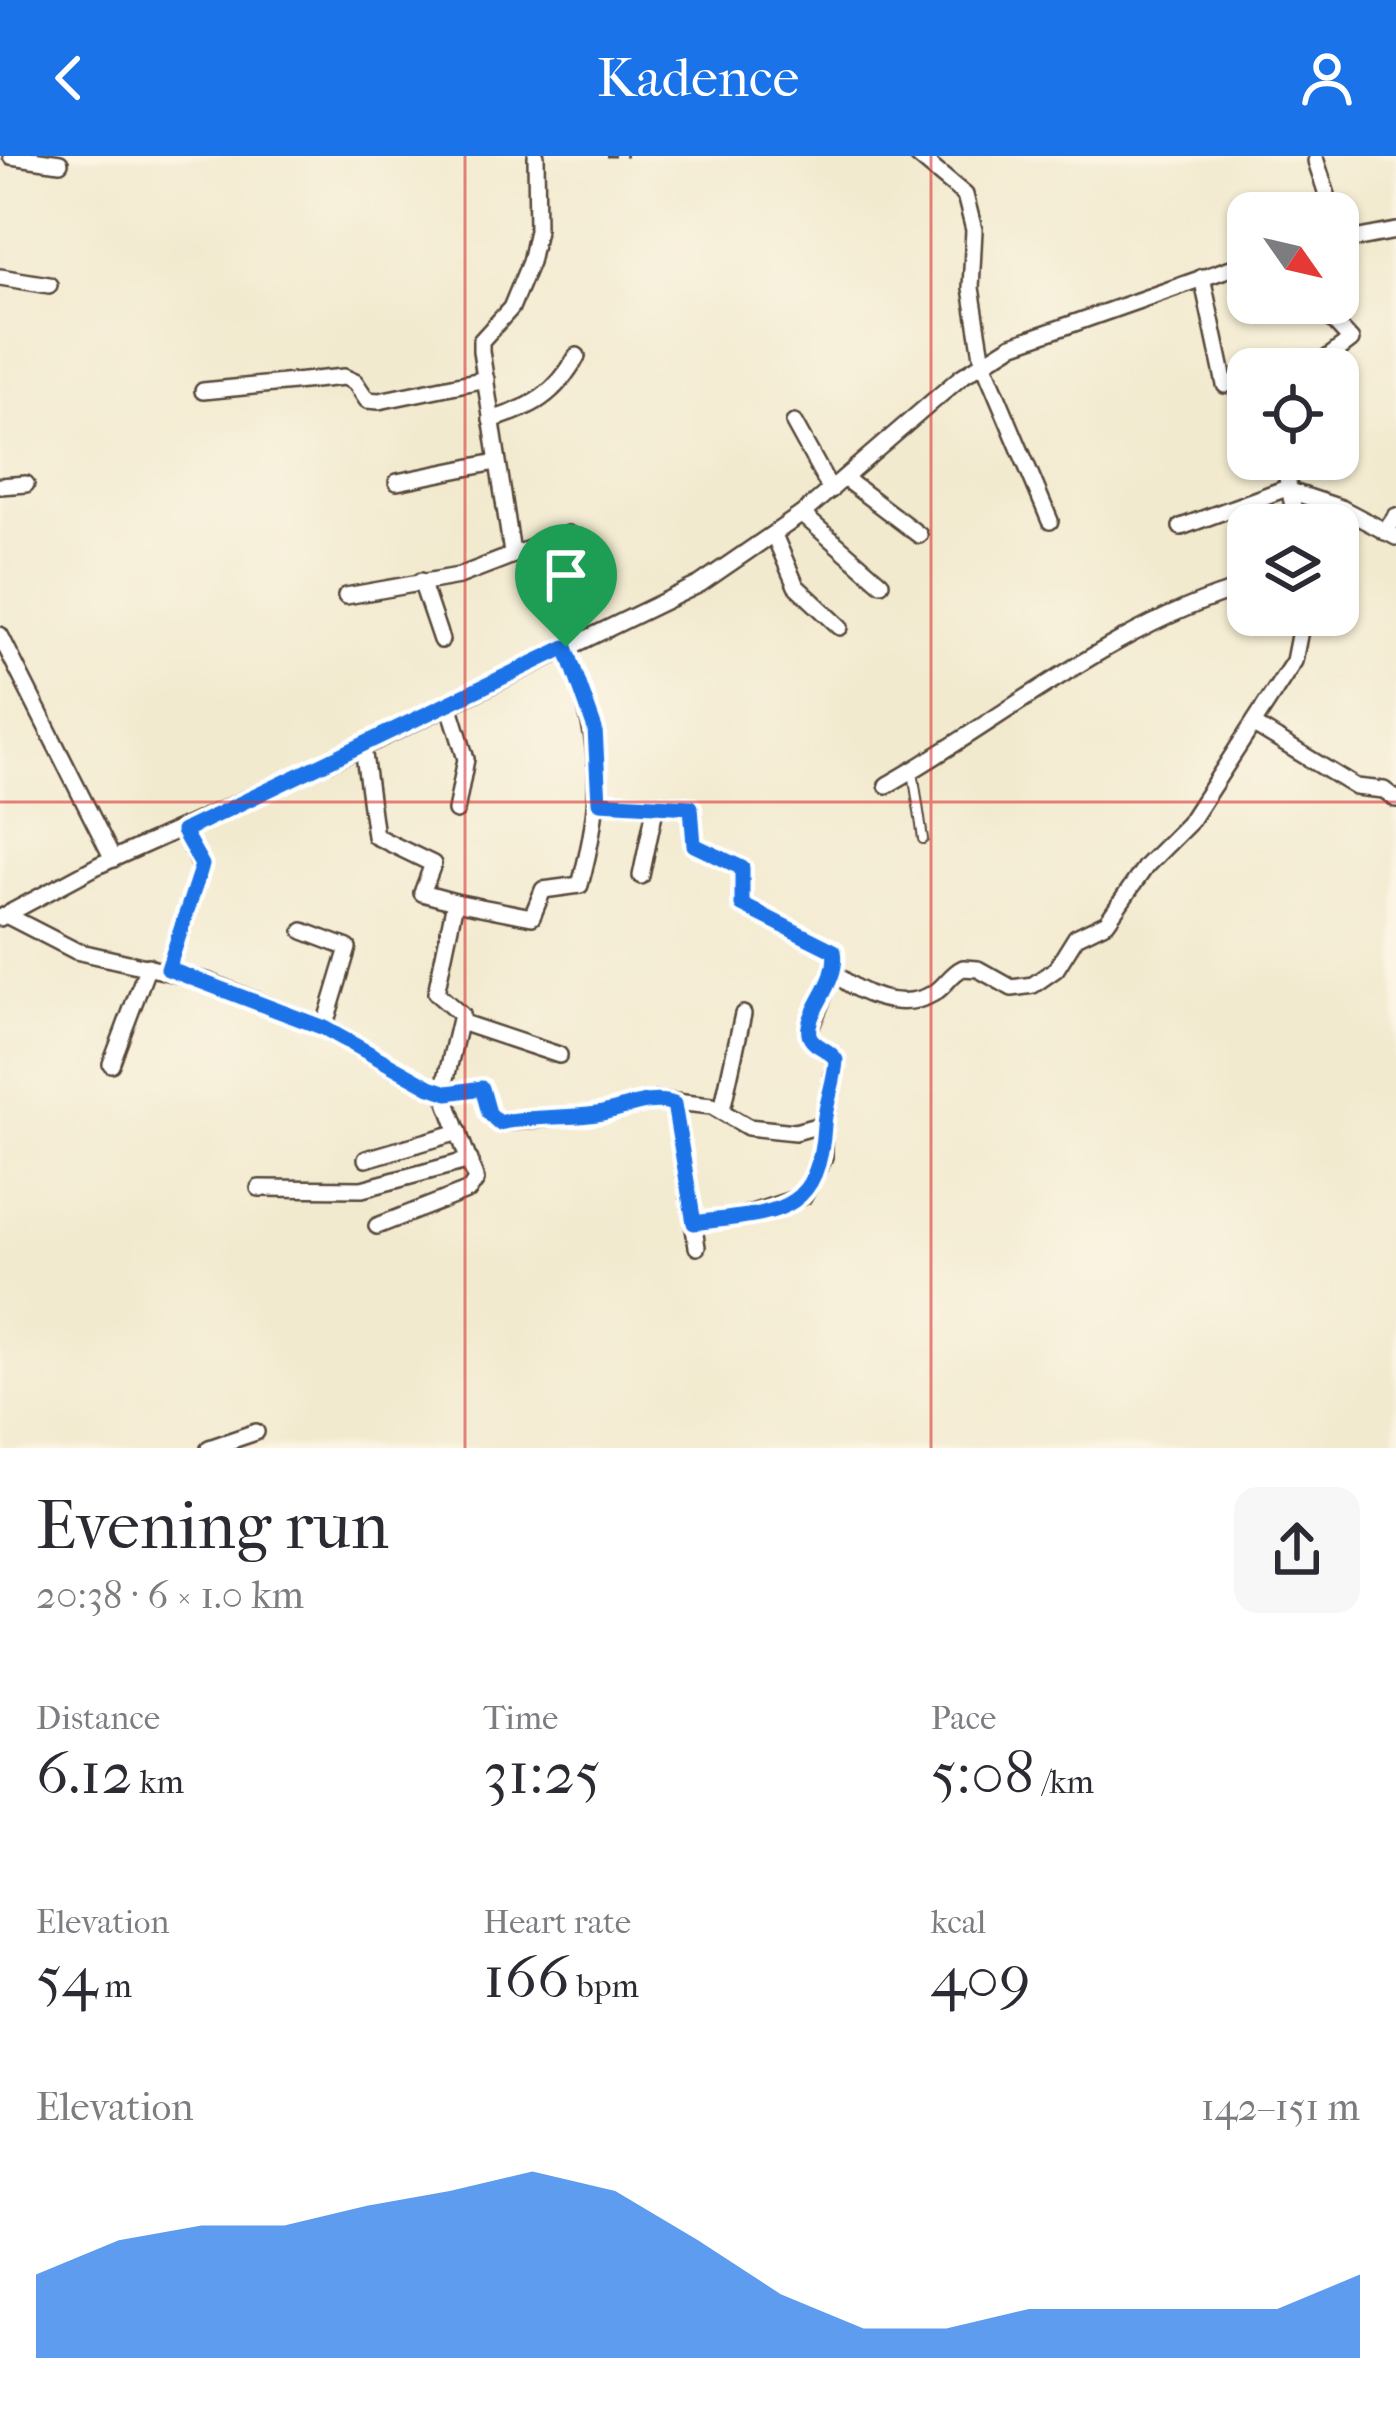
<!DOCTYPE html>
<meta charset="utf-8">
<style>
body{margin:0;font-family:"IM FELL French Canon",serif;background:#f7f7f7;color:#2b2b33;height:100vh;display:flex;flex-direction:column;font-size:45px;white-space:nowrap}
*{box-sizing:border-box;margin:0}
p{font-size:39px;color:#7c7c81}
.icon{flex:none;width:66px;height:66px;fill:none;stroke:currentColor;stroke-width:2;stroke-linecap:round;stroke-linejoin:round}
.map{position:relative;height:1292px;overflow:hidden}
.drawer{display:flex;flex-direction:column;background:#fff;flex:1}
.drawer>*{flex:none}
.needle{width:78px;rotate:124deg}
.buttons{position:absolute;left:1227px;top:36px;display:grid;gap:24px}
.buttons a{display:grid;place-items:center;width:132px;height:132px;border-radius:24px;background:#fff;box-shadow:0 3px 9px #0004;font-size:60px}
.pin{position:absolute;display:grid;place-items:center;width:102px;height:102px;color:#fff;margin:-123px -51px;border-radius:50% 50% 50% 0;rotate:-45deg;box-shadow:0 0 12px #0007}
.pin .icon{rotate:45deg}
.round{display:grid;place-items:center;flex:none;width:126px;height:126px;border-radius:24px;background:#f7f7f7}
.head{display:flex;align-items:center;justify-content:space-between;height:204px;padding:0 36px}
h1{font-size:66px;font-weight:600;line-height:90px}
.stats{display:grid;grid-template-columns:repeat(3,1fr);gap:18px;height:204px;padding:12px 36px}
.stats div{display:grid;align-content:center}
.stats b{font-size:60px;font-weight:600}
.stats small{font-size:33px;font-weight:400}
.stats p{font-size:33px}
.chart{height:336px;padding:24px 36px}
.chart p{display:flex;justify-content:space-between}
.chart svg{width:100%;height:216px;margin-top:12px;fill:#1a73e8;opacity:.7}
header{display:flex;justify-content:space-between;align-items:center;height:156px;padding:0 36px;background:#1a73e8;color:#fff;font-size:54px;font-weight:600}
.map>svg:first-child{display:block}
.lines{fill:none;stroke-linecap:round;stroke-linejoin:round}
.service-casing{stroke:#564739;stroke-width:12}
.minor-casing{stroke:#564739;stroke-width:20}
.path{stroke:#564739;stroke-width:3;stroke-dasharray:9 9;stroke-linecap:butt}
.service{stroke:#fff;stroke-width:8}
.minor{stroke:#fff;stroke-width:15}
.route-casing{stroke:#fff;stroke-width:24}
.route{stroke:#1a73e8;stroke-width:15}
.grid{fill:none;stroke:#d62828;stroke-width:3;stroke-opacity:0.55}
</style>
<header><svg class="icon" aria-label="back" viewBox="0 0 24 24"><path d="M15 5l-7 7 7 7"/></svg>Kadence<svg class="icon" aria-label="person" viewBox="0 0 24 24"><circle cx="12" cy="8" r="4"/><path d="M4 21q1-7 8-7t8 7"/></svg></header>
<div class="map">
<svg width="1396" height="1292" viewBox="0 0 1396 1292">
<rect width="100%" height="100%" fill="#fcf5e5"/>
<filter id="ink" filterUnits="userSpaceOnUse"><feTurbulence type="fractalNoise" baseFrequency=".00833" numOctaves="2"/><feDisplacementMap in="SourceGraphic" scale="24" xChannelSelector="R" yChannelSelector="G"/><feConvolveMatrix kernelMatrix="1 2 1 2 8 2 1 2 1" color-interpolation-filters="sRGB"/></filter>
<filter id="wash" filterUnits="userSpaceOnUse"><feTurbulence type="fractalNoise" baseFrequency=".004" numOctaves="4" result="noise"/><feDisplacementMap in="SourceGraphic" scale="48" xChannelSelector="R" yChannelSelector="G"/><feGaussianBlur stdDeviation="2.7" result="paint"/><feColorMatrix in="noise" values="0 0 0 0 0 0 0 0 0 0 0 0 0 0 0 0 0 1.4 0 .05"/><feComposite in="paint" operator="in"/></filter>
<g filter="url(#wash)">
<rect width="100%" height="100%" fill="#f2eacf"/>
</g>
<g filter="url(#ink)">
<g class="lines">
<g class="service-casing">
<polyline id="service" points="913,615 923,683"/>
</g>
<g class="minor-casing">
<g id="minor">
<polyline points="11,0 60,7"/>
<polyline points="918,0 965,39 974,74 971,132 983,206 1050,365"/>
<polyline points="1316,5 1333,57"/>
<polyline points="1338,86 1396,75"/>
<polyline points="0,121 49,129"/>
<polyline points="1202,121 1225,229"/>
<polyline points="1313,213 1351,184 1317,147"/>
<polyline points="203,235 344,221 355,226 367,244 379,245 486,223"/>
<path d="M491,264C533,251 555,239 577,200"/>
<polyline points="794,267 831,334"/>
<polyline points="1283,303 1297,369"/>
<polyline points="844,322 919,379"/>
<polyline points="397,326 496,306"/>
<polyline points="0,330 26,328"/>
<polyline points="802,358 881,427"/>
<polyline points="1181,371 1284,333 1341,352 1396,381"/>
<polyline points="1385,376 1396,360"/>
<polyline points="774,379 796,430 840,471"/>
<polyline points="512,397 481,195 481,185 511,152 530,106 537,74 536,0"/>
<polyline points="421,425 441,484"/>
<polyline points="346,440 459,420 568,378"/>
<polyline points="0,479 113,703"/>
<polyline points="449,548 466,603 456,655"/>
<polyline points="1254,569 1356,631 1384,634 1396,643"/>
<polyline points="363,591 375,680 433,708 422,737 455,746 436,837 461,859 443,935 476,1024 469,1034 377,1070"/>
<path d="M887,629C1006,562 1114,468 1248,430"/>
<polyline points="641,720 656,648"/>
<path d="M455,746L532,761L543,734L580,729C606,634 601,582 566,491"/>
<polyline points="6,759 76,795 207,825 324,872 429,931 448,936 482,932 489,957 499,967 596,958 656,944 712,950 748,971 795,976 824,968 836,904 812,884 809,875 832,820 834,795 742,750 742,711 694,689 691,651 599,646"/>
<polyline points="0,762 99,709 363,591 700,428 802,358 961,221 1012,189 1248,106"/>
<polyline points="303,775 348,792 324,872"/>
<polyline points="168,813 201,711 183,675"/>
<path d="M833,815C857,838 901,857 934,837C946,830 950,818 963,812L978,813L1012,832L1033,829L1056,813L1076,781L1107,766L1146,710L1188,668L1294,505L1303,459"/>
<polyline points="460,866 559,899"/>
<polyline points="111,908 148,810"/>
<polyline points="674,948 697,1091"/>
<polyline points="722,954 743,858"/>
<polyline points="366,1003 459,976"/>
<polyline points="259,1032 362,1033 470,1004"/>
<polyline points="694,1067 739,1061 804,1040 824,1001 824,968"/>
<polyline points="209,1292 256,1276"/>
</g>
</g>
<polyline class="path" points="606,0 627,0"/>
<use href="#service" class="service"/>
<use href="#minor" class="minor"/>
</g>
</g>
<g class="lines" filter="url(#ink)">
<g class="route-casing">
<path id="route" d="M566,491L595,573L599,646L691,651L694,689L742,712V749L834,795C840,826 805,855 809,878C811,890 830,893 836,904C835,926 825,948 824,969C819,1062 773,1056 694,1067L674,948C648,939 624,954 597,958C564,963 532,959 499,967L489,957L482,932L448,937L430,931L324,872L168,813L202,709L183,675Z"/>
</g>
<use href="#route" class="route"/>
</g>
<path class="grid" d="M465,0V1292M931,0V1292M0,646H1396"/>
</svg>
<div class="buttons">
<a><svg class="needle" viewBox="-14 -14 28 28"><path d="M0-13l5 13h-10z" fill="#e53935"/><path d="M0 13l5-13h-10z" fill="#7c7c81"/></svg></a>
<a><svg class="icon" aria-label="locate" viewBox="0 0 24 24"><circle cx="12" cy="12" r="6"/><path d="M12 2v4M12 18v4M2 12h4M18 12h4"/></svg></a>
<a><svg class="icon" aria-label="layers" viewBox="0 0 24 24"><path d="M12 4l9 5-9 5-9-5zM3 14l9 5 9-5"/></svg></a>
</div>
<div class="pin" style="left:566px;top:491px;background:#1e9e55"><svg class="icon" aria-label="arrive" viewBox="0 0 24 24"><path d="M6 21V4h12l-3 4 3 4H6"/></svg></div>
</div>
<section class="drawer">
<div class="head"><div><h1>Evening run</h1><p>20:38 · 6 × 1.0 km</p></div><a class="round"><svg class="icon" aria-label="share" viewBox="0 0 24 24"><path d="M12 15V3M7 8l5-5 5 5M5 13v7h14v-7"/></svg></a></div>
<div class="stats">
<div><p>Distance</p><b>6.12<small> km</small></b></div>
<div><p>Time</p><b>31:25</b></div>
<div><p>Pace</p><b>5:08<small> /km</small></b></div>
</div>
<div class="stats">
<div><p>Elevation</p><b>54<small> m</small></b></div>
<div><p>Heart rate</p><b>166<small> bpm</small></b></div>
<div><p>kcal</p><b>409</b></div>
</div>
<div class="chart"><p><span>Elevation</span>142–151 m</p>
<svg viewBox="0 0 160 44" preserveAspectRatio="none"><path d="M0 44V27L10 20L20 17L30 17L40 13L50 10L60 6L70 10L80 20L90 31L100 38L110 38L120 34L130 34L140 34L150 34L160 27V44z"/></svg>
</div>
</section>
